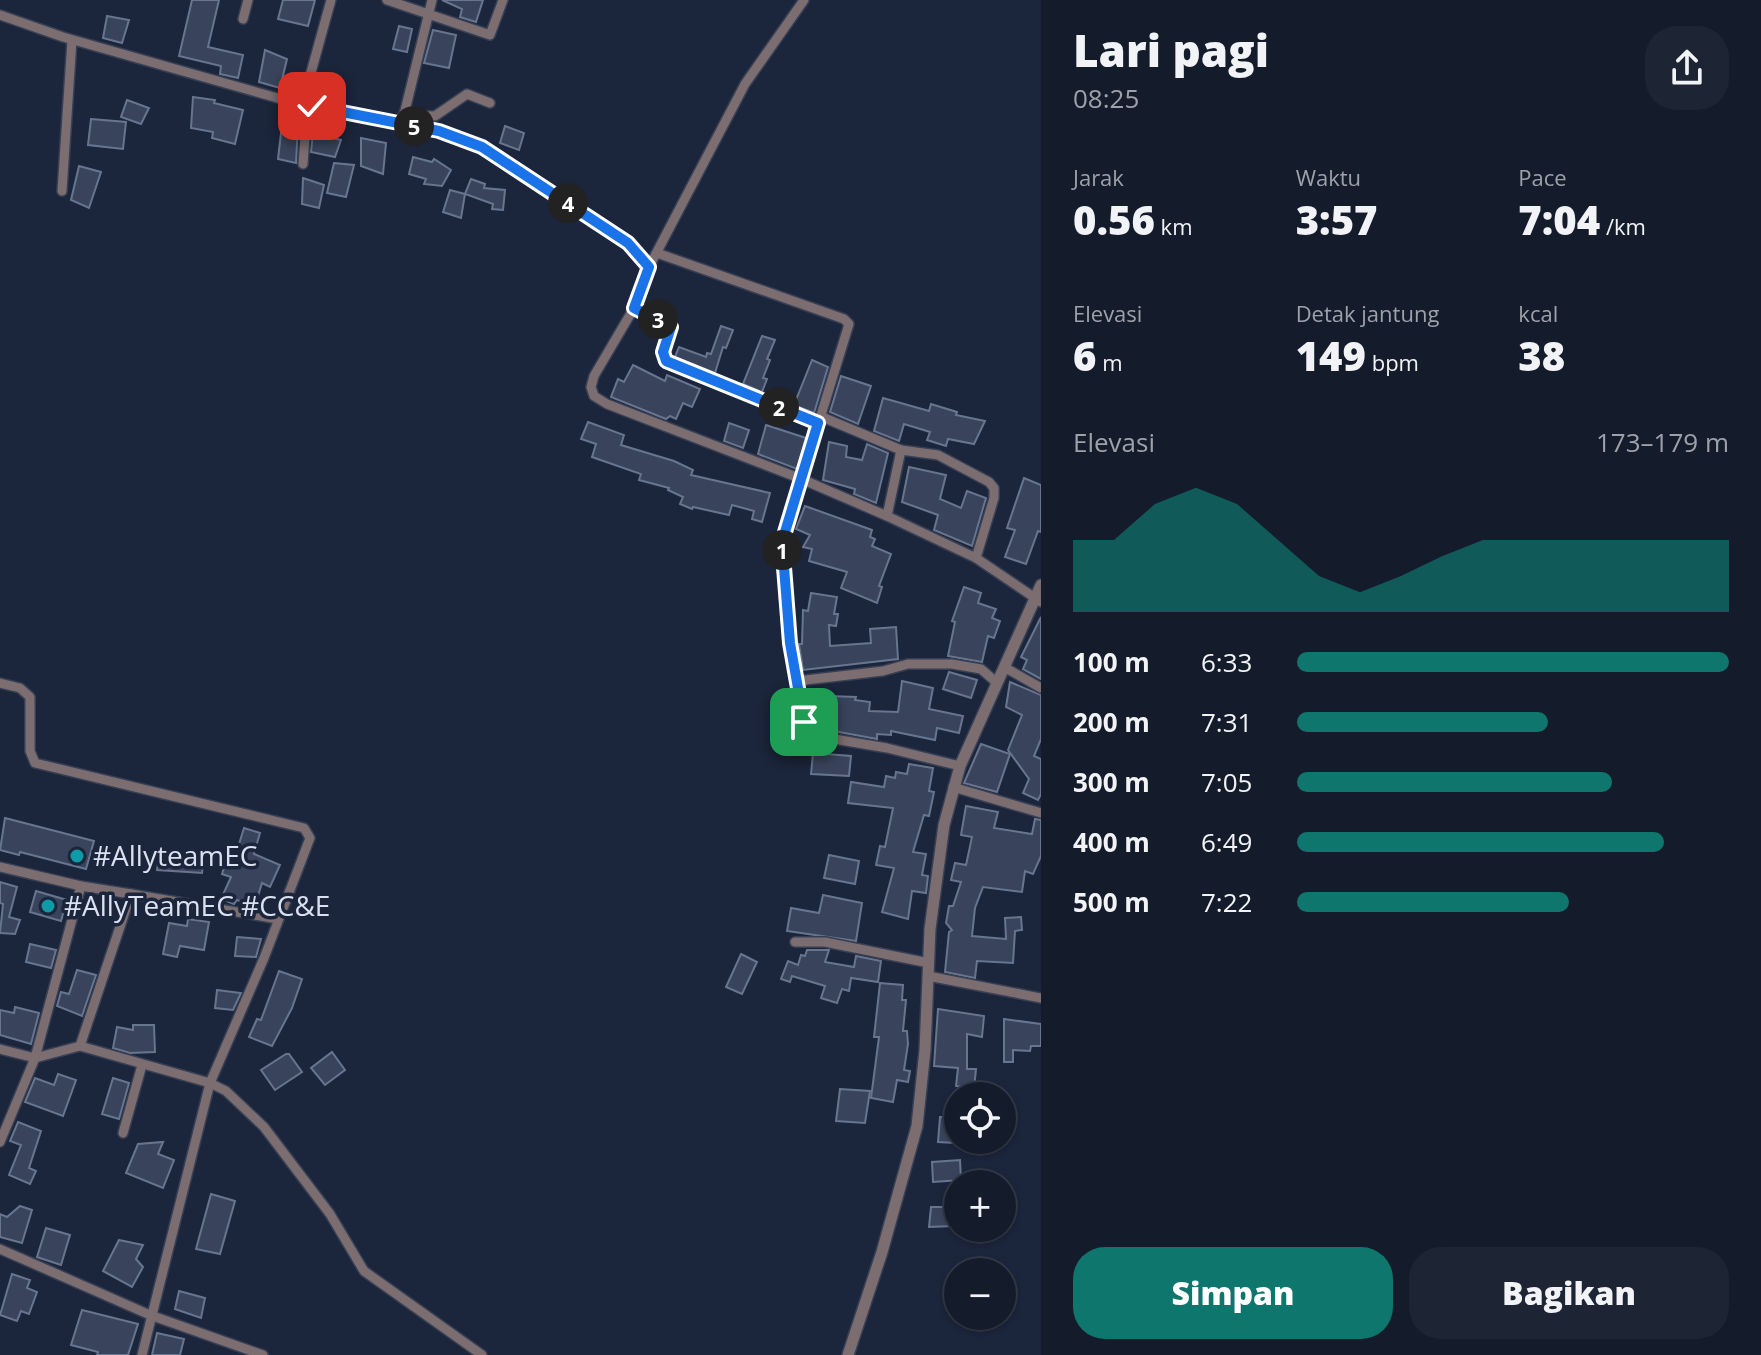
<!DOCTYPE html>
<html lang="id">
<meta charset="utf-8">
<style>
body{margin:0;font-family:"Open Sans",sans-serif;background:#1d2534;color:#f1f3f6;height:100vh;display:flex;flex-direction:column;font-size:30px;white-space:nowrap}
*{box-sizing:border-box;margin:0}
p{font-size:26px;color:#9da1a9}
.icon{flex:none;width:44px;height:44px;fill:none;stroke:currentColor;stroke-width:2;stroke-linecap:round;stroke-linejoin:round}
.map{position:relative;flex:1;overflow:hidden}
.panel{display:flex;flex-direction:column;background:#141c2c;width:720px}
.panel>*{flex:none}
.buttons{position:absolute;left:944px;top:1082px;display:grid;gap:16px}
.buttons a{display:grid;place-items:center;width:72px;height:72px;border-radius:50%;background:#141c2c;box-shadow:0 2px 6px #0004,0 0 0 2px #333a48;font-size:40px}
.pin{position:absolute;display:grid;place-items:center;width:68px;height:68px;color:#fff;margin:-34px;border-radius:16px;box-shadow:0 4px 12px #0006}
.km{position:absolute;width:40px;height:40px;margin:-20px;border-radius:50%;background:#222;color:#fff;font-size:22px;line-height:40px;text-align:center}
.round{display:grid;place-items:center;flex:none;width:84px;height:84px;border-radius:32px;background:#1d2534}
.summary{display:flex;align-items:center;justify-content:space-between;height:136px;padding:0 32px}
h1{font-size:44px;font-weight:800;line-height:60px}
.metrics{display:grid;grid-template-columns:repeat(3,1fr);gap:12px;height:136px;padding:8px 32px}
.metrics div{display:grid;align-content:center}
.metrics b{font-size:40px;font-weight:800}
.metrics small{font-size:22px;font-weight:400}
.metrics p{font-size:22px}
.chart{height:224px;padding:16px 32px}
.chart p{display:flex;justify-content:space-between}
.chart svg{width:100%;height:144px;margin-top:8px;fill:#0f766e;opacity:.7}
.action{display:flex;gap:16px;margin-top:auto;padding:16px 32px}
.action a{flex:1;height:92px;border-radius:32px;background:#0f766e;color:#fff;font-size:32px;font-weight:800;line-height:92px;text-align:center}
.action a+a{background:#1d2534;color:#f1f3f6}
ul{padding:0 32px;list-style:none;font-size:26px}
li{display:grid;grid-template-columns:128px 96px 1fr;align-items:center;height:60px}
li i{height:20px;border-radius:10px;background:#0f766e}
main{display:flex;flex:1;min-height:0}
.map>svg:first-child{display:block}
.building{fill:#39445c;stroke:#68758f;stroke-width:2}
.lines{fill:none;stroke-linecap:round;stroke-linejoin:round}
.minor-casing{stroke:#363f54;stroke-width:12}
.tertiary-casing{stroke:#363f54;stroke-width:14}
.minor{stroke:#7c6d70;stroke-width:9}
.tertiary{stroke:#7c6d70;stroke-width:11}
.route-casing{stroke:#fff;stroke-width:16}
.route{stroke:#1a73e8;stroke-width:10}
.culture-dot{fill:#0f9aa8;stroke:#1b253b;stroke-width:3}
.labels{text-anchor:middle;stroke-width:7;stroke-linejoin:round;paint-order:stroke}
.poi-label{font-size:28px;fill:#dae1f0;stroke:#1b253b;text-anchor:start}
</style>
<main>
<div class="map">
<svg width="1041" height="1355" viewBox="0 0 1041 1355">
<rect width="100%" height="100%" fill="#1b253b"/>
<g class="building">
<polygon points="192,0 219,0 208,47 243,55 238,78 220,74 221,66 179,56"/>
<polygon points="283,0 315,0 308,26 278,19"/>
<polygon points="442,0 483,0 476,22 460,17 462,9"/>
<polygon points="107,16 129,20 122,43 103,38"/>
<polygon points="399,26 412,29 407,52 393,49"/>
<polygon points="433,30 456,35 449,68 424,63"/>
<polygon points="265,50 287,59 280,88 259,82"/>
<polygon points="193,97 215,100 214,103 243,110 235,144 212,138 213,132 191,128"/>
<polygon points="127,100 149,108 141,124 121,117"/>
<polygon points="91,119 126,122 123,149 88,145"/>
<polygon points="282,124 298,124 296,163 278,159"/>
<polygon points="505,126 524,133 519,150 500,143"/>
<polygon points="313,133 341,140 335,157 311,152"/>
<polygon points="361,138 386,143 383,174 361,166"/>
<polygon points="413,157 432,162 434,159 451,170 442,186 424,184 426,179 409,174"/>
<polygon points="334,163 354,165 346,197 327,193"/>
<polygon points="79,166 101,172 89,208 71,200"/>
<polygon points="303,178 324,185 319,208 302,204"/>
<polygon points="471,179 485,184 484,188 505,190 503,210 492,209 493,204 465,194"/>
<polygon points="450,190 465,194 461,218 443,212"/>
<polygon points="721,326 733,330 726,348 723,347 715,373 675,357 679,347 706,357 707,353 711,354"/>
<polygon points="762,336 775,340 767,359 770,360 763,378 767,379 762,392 743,384"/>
<polygon points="812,360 828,367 814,413 794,405"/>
<polygon points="633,365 665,381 667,375 700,389 692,407 683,403 676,419 670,416 666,419 611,397 618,379 624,382"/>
<polygon points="841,376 871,386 858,424 830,412"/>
<polygon points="883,398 929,411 931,404 957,412 956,415 985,421 974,444 948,439 946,446 927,440 930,432 904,424 899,441 874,431"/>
<polygon points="588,422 624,435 621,445 674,461 693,470 691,475 770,493 762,522 752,519 754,511 732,505 729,515 693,507 692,509 680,504 683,497 668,490 669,488 639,480 641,474 592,457 596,444 581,439"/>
<polygon points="729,423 749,430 743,448 724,441"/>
<polygon points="766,425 806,438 797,469 758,454"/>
<polygon points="829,442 847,446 846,457 862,460 867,444 888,453 876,503 854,494 855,489 823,480"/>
<polygon points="909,467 946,475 940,499 961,508 967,491 986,498 972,546 934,530 938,515 902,502"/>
<polygon points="1024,478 1041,485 1041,532 1038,531 1026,564 1005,557 1015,530 1007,528"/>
<polygon points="805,506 872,530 870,537 875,539 872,546 891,554 879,586 882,587 877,603 841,588 847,572 809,561 812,549 803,547 810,535 796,529"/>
<polygon points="964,587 981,593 978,603 996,609 992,618 1000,621 994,638 988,636 982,662 948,656 955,622 952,621"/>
<polygon points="811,593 837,597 834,614 838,614 836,626 829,625 830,646 871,643 870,629 896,627 898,659 803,670 799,644 802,644 803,610 808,611"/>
<polygon points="1041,617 1041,679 1023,669 1027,660 1021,657"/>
<polygon points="949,672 977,680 971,698 943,689"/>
<polygon points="902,681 933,688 929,709 963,716 959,733 937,728 935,740 891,731 891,735 877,734 877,739 828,730 829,696 856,697 855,700 870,702 869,711 898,712"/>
<polygon points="1010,682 1041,695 1041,739 1034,756 1041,759 1041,794 1038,800 1023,793 1029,779 1008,750 1022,715 1006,707"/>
<polygon points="981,744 1010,754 997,792 964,783"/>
<polygon points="813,753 851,756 849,776 811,774"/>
<polygon points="909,764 933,768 929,791 934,792 929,816 924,815 913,852 926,854 922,875 928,876 926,893 912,891 908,919 882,912 894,868 876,865 880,846 885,847 893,808 848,803 851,782 884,787 886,776 895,778 896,772 907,774"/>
<polygon points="966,806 998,812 994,828 1032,834 1035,819 1041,820 1041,856 1033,874 1025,871 1022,892 983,887 975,908 972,936 1006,939 1005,918 1021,917 1022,930 1015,931 1013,963 977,961 975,978 945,972 949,932 952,930 946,923 949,906 953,906 961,882 951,880 955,863 966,865 972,837 961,835"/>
<polygon points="5,818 94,841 86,869 20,852 19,855 0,850"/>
<polygon points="244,828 260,833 254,854 280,865 270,887 262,883 255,906 237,900 234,904 221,899 231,877 222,874 228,855 235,857"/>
<polygon points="160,851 188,856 188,852 204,854 202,873 157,870"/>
<polygon points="829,855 859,861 855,884 824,878"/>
<polygon points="0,882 17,887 9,917 20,920 15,934 0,933 3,904 0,903"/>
<polygon points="36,891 67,900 61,921 30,912"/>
<polygon points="823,895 862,903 856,941 787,931 791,908 819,913"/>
<polygon points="188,919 209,922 204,950 180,946 177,957 163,954 169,923 187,926"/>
<polygon points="237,937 261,939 256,957 235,956"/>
<polygon points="30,944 56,950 51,968 26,962"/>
<polygon points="807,950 829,950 825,962 854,967 856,956 881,961 878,982 851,978 849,991 842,989 837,1003 821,998 825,986 792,976 790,982 781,979 788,961 798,965 801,955 805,956"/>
<polygon points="741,954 757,962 742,994 726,987"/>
<polygon points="77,970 96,975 82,1016 57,1006 61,992 69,994"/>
<polygon points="279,971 302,979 292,1008 272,1046 249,1037 257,1019 261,1020"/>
<polygon points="880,983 903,985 902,1000 906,1000 903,1031 907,1031 908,1044 904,1070 910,1071 908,1082 897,1080 893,1102 871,1098 879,1037 874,1037"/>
<polygon points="217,990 241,993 233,1010 215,1008"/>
<polygon points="15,1007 39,1013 31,1044 0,1035 0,1010 14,1013"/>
<polygon points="938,1009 984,1016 982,1037 967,1034 967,1069 976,1069 974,1089 956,1086 958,1068 934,1066"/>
<polygon points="1004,1019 1041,1024 1041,1046 1031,1046 1030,1051 1013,1050 1013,1062 1004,1062"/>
<polygon points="133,1025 154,1025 155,1052 130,1053 113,1048 117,1027 133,1030"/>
<polygon points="332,1052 345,1070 325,1085 311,1068"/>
<polygon points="286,1054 289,1054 302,1072 275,1090 261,1070"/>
<polygon points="58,1074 76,1080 63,1116 25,1102 35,1078 54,1085"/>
<polygon points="113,1078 129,1083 119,1119 102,1114"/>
<polygon points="840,1089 870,1091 865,1123 836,1121"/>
<polygon points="940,1117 957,1118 956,1143 938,1142"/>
<polygon points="18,1122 41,1131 29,1168 36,1171 30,1184 9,1175 21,1145 10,1141"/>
<polygon points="163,1142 158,1154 174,1160 163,1188 126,1173 138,1144"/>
<polygon points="960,1160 961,1180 933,1182 932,1162"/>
<polygon points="211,1194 235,1201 220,1254 196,1249"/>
<polygon points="20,1206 32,1210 22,1243 0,1237 0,1214 7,1217"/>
<polygon points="931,1207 952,1207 954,1226 929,1227"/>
<polygon points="46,1228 70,1235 61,1265 37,1257"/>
<polygon points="119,1240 143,1245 136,1259 143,1267 132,1287 103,1271"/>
<polygon points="12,1274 30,1280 27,1288 37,1292 29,1314 21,1311 17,1321 0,1315"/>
<polygon points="179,1291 205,1298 201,1318 175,1309"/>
<polygon points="82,1310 138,1324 128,1355 97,1355 98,1352 71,1345"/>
<polygon points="157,1333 184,1339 180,1355 152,1355"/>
</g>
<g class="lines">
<g class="minor-casing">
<g id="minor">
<polyline points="387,0 490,35 503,0"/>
<polyline points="0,15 63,37 302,105 439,131 462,139 521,170 628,243 649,267 634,308 594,376 591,387 594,396 607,404 799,478 887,516 976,558 1041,602"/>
<polyline points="243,19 248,0"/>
<polyline points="302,105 331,0"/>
<polyline points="403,115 435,116 467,94 490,103"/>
<polyline points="402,123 432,0"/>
<polyline points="303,164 306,124 312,106"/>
<polyline points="62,191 72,40"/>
<polyline points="657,253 844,319 849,324 782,542 790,643 797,681 883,671 908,664 952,664 981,669 996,682"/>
<polyline points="649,267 745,84 804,0"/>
<polyline points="634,308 671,327 663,352 666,361 818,423"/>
<polyline points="822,417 901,450 938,455 989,482 994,488 994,498 976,558"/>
<polyline points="887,516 901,450"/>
<polyline points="1004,667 1041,688"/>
<polyline points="797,681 805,734 887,748 960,766"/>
<polyline points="0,683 20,688 30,697 30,751 35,763 304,828 310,838 264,958 210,1083 142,1355"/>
<polyline points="953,787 1041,813"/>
<polyline points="0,867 81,886 131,894"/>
<polyline points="795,942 825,942 929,963"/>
<polyline points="928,976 1041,998"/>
<polyline points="80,1046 131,894 278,919"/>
<polyline points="0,1049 35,1058 80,1046 210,1083 226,1091 264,1127 330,1214 364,1271 482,1355"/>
<polyline points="123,1133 142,1065"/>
<polyline points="0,1142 35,1058 81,886"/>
<polyline points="0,1249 150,1315 263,1355"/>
</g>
</g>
<g class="tertiary-casing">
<polyline id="tertiary" points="848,1355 882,1252 917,1126 925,1050 930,929 944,825 960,766 1041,585"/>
</g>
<use href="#minor" class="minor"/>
<use href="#tertiary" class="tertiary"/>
</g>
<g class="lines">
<g class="route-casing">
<polyline id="route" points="312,106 439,131 482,147 628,243 649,267 634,308 671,327 663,352 666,361 818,423 782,542 790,643 804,722"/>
</g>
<use href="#route" class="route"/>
</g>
<g class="culture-dot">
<circle cx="77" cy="856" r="8"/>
<circle cx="48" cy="906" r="8"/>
</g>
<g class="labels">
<g class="poi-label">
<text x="93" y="866">#AllyteamEC</text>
<text x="64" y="916">#AllyTeamEC #CC&amp;E</text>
</g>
</g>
</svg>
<div class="buttons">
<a><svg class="icon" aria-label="locate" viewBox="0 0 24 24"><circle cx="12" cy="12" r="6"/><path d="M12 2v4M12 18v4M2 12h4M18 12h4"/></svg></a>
<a>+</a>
<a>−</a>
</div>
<div class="pin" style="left:804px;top:722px;background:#1e9e55"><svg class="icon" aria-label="arrive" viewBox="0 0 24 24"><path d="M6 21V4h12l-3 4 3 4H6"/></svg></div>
<div class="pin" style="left:312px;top:106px;background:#d93025"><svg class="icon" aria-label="check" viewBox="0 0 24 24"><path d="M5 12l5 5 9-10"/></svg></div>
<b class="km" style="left:782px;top:550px">1</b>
<b class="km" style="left:779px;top:407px">2</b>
<b class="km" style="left:658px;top:319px">3</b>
<b class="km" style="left:568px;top:203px">4</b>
<b class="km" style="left:414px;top:126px">5</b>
</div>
<section class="panel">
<div class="summary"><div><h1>Lari pagi</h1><p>08:25</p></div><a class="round"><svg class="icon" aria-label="share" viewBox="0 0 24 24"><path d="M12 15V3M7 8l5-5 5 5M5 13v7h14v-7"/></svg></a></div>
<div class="metrics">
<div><p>Jarak</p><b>0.56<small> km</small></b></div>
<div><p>Waktu</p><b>3:57</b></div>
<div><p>Pace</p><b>7:04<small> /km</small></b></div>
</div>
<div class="metrics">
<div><p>Elevasi</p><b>6<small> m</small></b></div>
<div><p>Detak jantung</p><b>149<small> bpm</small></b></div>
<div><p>kcal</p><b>38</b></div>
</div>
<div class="chart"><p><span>Elevasi</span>173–179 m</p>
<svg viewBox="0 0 160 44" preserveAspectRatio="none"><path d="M0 44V22L10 22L20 11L30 6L40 11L50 22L60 33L70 38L80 33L90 27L100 22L110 22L120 22L130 22L140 22L150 22L160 22V44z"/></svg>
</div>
<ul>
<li><b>100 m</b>6:33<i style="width:100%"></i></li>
<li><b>200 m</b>7:31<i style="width:58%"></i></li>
<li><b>300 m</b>7:05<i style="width:73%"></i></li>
<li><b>400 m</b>6:49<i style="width:85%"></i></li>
<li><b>500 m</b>7:22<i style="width:63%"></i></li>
</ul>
<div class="action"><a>Simpan</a><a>Bagikan</a></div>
</section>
</main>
